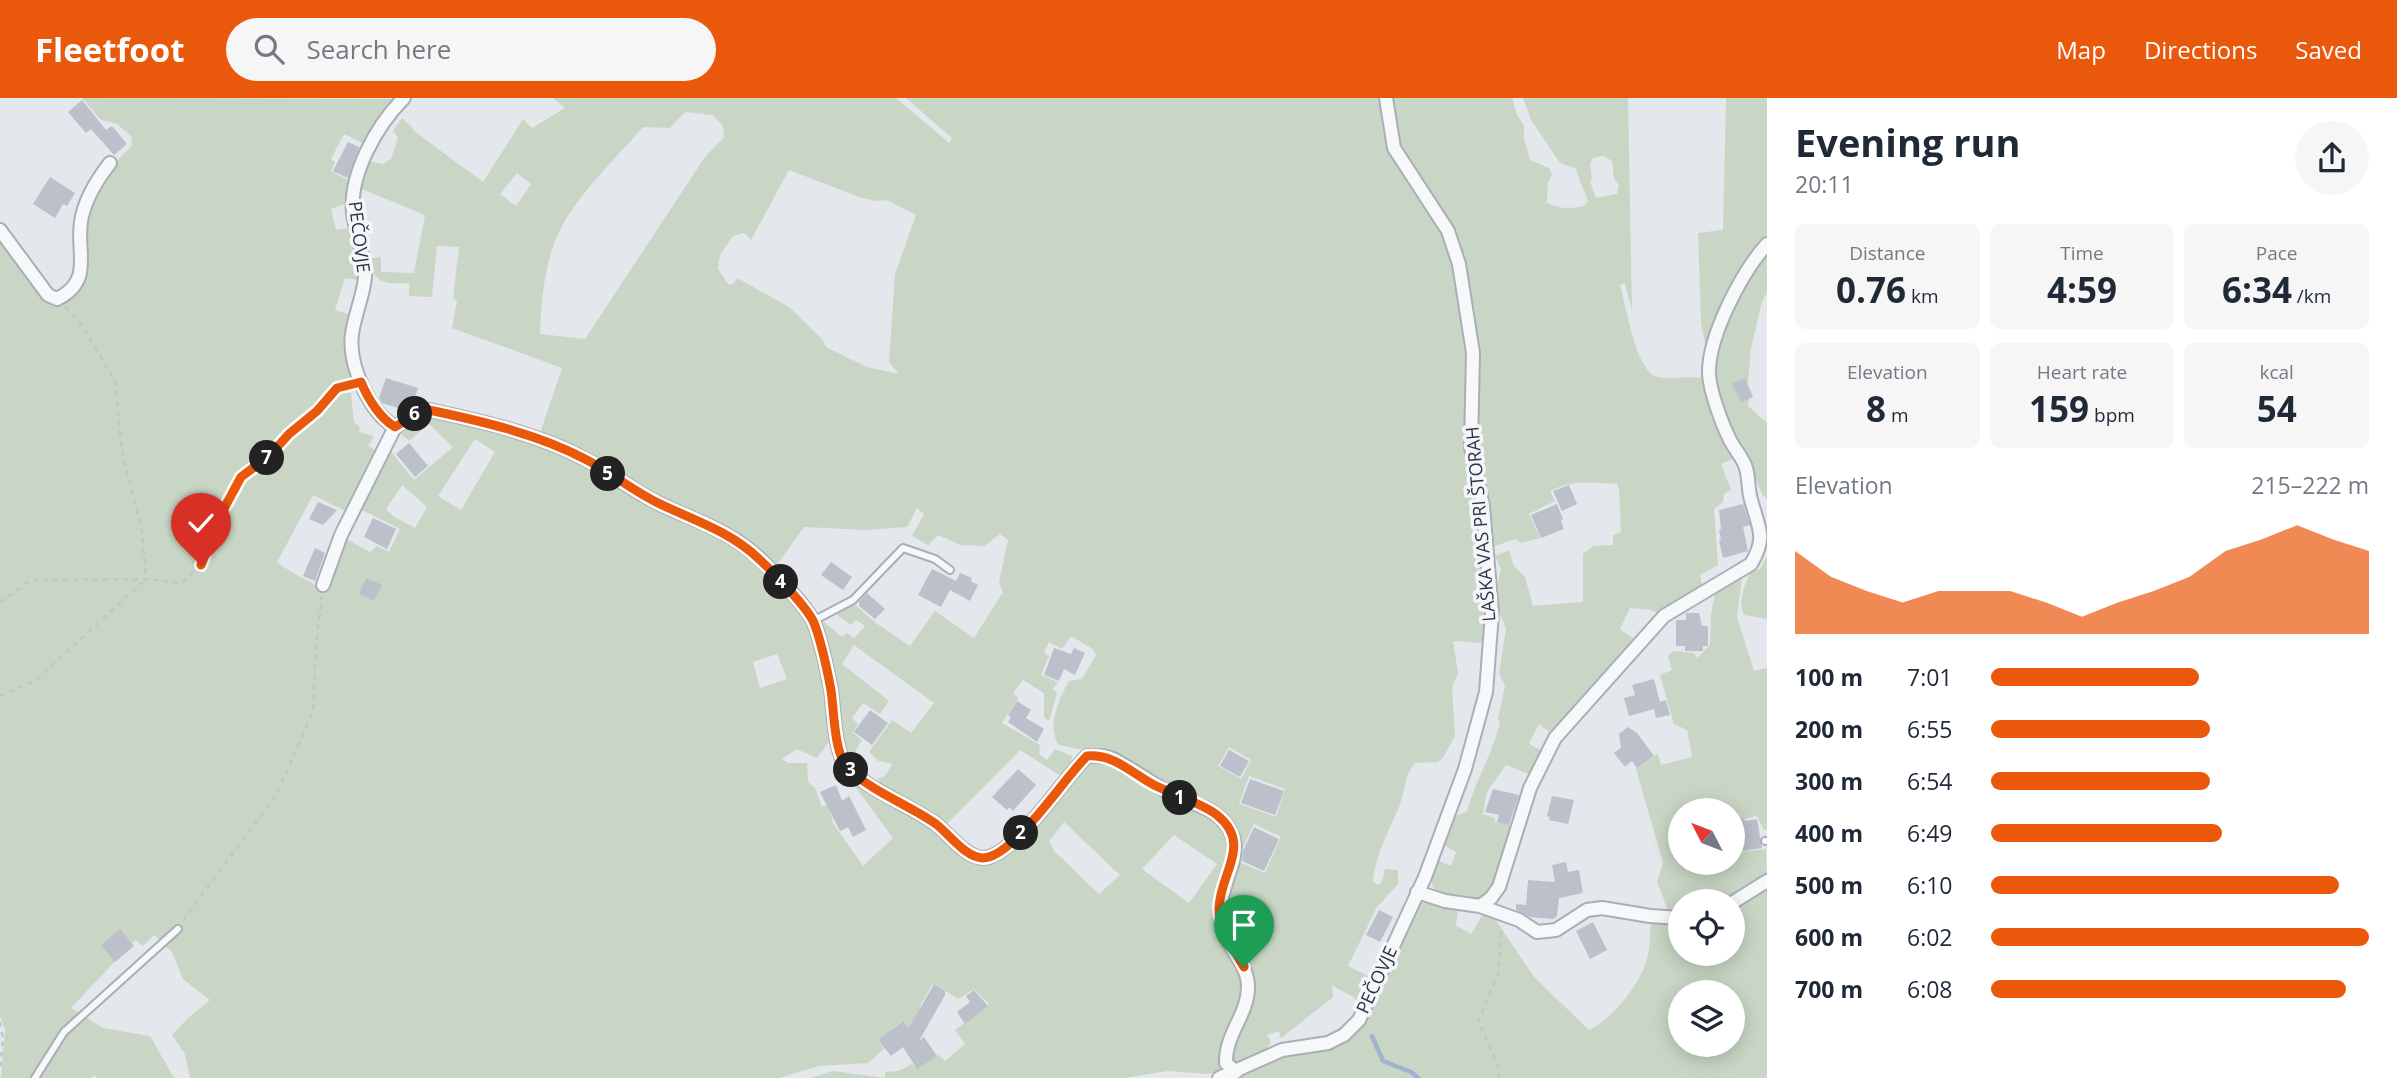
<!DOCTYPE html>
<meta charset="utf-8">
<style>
body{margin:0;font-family:"Open Sans",sans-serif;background:#f6f6f7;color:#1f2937;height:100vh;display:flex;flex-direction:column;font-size:26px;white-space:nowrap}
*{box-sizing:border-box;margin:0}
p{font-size:23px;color:#747a83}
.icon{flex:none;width:38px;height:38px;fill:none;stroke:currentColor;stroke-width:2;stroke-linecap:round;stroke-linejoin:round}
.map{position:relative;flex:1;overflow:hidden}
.sheet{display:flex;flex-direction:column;background:#fff;width:630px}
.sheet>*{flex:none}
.needle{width:46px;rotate:312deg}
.fabs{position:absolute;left:1668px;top:700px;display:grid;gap:14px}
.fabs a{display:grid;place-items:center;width:77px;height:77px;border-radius:50%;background:#fff;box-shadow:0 4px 18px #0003;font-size:35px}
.pin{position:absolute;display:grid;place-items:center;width:60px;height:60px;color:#fff;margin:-72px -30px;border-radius:50% 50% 50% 0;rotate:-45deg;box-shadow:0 0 7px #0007}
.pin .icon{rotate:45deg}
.km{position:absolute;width:35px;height:35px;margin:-18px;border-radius:50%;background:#222;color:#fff;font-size:19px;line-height:35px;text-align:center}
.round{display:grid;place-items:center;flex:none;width:74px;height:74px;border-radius:37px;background:#f6f6f7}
.overview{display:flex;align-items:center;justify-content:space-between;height:119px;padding:0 28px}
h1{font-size:38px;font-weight:700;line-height:52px}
.stats{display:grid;grid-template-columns:repeat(3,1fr);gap:10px;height:119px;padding:7px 28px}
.stats div{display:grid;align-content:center;border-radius:10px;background:#f6f6f7;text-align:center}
.stats b{font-size:35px;font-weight:700}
.stats small{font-size:19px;font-weight:400}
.stats p{font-size:19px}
.chart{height:196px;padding:14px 28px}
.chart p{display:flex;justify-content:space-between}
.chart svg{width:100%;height:126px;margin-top:7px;fill:#ea580c;opacity:.7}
ul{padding:0 28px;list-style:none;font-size:23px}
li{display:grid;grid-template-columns:112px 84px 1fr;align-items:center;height:52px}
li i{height:18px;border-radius:9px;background:#ea580c}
header{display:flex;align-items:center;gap:42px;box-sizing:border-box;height:98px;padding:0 35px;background:#ea580c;color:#fff}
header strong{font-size:33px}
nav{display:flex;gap:38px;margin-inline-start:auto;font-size:24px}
.search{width:490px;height:63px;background:#f6f6f7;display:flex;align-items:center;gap:18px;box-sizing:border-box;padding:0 24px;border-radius:38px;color:#747a83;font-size:26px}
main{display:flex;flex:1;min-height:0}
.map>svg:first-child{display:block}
.green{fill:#c9d6c5;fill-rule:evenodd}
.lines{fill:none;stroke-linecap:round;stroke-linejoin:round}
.stream{stroke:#9fb4cc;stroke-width:4.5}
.building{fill:#bbc0ca}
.service-casing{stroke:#a9aeb7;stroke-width:10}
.minor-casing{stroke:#a9aeb7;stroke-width:16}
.path{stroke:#c2c5cb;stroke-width:2.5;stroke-dasharray:5 5;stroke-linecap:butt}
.service{stroke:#f7f8fa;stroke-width:6}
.minor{stroke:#f7f8fa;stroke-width:12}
.route-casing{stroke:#fff;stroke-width:14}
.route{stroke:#ea580c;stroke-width:9}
.labels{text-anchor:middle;stroke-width:7;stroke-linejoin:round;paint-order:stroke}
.street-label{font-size:18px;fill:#2b3445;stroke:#f4f6f9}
</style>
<header>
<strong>Fleetfoot</strong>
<div class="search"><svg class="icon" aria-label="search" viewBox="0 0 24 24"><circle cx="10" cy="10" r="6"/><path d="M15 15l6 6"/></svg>Search here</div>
<nav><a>Map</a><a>Directions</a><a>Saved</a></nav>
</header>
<main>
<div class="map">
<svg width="1767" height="980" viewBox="0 0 1767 980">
<rect width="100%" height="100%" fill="#e4e7ec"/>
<g class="green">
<path d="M82,0L397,1L378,22L367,47L344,36L331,61L335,64L331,73L350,83V104L331,111L336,132L351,130L358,182L345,180L335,212L351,217L359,290L344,289L343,294L351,295L354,324L360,329L359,334L374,338L368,348L378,354L347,414L313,397L277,464C289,474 305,480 318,489V491L324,492L343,439L370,454L377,448L389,454L400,431L356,409L389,351L414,382L453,349L429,326L409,343L400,335L408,324L430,315L470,324L567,355L748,453L794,504L810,527L823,574L833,638L817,660L797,651L782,661L788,665H807L808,684L815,690L822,709L828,706L833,725L863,768L893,740L857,691L842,675L847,673L989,763L1086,665L1098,662L1107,663L1218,722L1229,741L1228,761L1217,792L1216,811L1242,874V901L1219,954V974L1207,976L1168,973L1123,980H811L833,973L885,980V974L899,973L912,966L917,970L938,957L945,963L965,946L955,932L989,906L974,891L958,901L933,885L920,908L924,910L911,931L902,923L878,943L884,951L868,965L819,968L779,980H190L185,956L172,937L188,920L210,902L183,881L172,854L154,837L143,848L135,842L71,910L103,930L150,938L174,980H97L95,977L91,980H1L5,932L0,918V138L51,205L78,188L84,120L103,78L132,47L131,38L117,26L101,22ZM475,341L495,354L461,412L438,398ZM402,387L427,409L415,430L393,418L386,411ZM777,556L787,581L760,590L753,564ZM1064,724L1120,777L1099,796L1054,753L1049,743ZM1174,737L1217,766L1189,805L1142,771Z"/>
<path d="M553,0H896L949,45L952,40L906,0H1381L1387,44L1443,128L1455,169L1470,258L1467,284L1468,371L1483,465L1484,545L1453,543L1458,575L1452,590L1455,638L1442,661L1437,664L1415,665C1405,677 1405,692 1400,706C1390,732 1375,756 1373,784L1378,787L1382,784L1385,771L1398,772V786L1377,809L1348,868L1372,880L1361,907L1352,898L1332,888L1333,899L1281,940L1279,933L1267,937L1271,944L1267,951L1237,967L1231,962L1230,955L1250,899L1236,848L1222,812L1237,763L1265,775L1281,739L1254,726L1242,751L1239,749L1235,731L1088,653L1059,647C1046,629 1059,601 1069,583L1082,581L1096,557L1093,551L1071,538L1062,551L1049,544L1044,555L1049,558L1041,577L1058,584L1053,591L1057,595L1049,623L1044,619V595L1023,582L1013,595L1018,600L1002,625L1040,647L1039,656L1047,662L1055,651L1072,658L1070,671L1064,680L1020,652L945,728L880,686L878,680L884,679L893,666L878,663L869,654L892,622L911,635L934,605L854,547L842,566L889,603L880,616L863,605L852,620L858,626L853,635L862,642L850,662L847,660L820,526L824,524L842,539L847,535L854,540L865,528L856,522L851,527L836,516L853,505L876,525L910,548L935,513L974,540L1003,494L999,484L1008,442L1000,436L984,448L961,447L938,437L928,447L912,438L924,416L917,410L907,429L867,432L804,429L774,471L673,409L539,338L562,270L452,230L457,203L453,200L459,149L437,148L432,199L409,198V185C385,186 375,186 366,161L381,159V174L414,175L425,117L357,89L368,63L383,66L391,61L398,40L393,33L402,20L411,28L414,33L483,84L523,21L532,30L565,10ZM685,14L713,17L723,28L724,39L705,59L585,241L540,236C541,203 545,160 561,130C581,93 615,61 643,29L670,30ZM789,72L859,99L876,103L887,102L916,117L895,176L889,264L899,276L867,269L826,249L822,241L789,209L741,182L736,181L733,186H728L718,171L720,157L733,138L744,135L751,142ZM517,75L531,86L516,108L500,96ZM1229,649L1251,662L1241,681L1218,668ZM1249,678L1285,691L1276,719L1239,706Z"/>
<path d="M1390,0H1512L1517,17L1524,28V40L1530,62L1549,70L1552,77L1548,85L1547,105C1559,111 1571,111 1584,108L1588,103L1575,70L1562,66L1558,62L1531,22L1523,0H1628L1632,212L1625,186L1620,187C1626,207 1636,275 1658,279C1674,282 1690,277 1707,281L1737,359L1721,366L1731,392L1724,396L1723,404L1714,411L1718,467L1700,477L1703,490L1661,516L1651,512L1630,510L1620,531L1635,542L1555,638L1539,626L1529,646L1544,654L1532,677L1506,667L1487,694L1483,716L1495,720V724L1515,728C1510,747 1504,786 1488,798C1477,806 1439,802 1433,788C1429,780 1435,769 1437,762L1451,768L1456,754L1444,747L1454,718L1467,714C1475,683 1493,655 1500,624L1498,621L1505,588L1499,575L1506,531L1499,512L1498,482L1501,472L1495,458L1509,452L1514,468L1525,479L1533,508L1583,504V456L1593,448L1613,447V437L1621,434L1619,392L1617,386C1591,385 1575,381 1550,393L1555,403L1529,416L1540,440L1521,445L1515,441L1493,449L1478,346L1477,312L1480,273L1478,247L1453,131L1427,87L1401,55ZM1604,58L1612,63L1614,80L1619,87L1617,96L1596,100L1590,84L1592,81L1590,66L1593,60Z"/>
<polygon points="1726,0 1767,0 1767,142 1708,259 1701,225 1698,135 1723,132"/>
<polygon points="1767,149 1767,194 1761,207 1751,251 1748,284 1740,288 1749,299 1748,308 1767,325 1767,401 1762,396 1751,369 1736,345 1714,284 1718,242 1725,220"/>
<path d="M1767,458V521L1744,517C1738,502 1744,489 1750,475L1760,471Z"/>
<polygon points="1742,478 1737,519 1754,573 1767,570 1767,732 1764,732 1757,718 1733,723 1732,712 1680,712 1680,765 1732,765 1733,750 1734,755 1766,751 1767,778 1728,803 1680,803 1680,815 1669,815 1657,784 1663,765 1636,671 1658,656 1661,667 1692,659 1687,632 1674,626 1660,577 1672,572 1668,558 1673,553 1694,555 1697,560 1710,547 1711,516 1715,495"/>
<path d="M1767,790V980H1235C1250,972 1267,960 1284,955C1316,945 1340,956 1363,925L1419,806L1428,803L1458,810L1456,828L1471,836L1483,816L1493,818L1534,879L1589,932C1613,921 1643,883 1648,857C1650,846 1650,835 1651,824L1680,825V856H1732L1733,809ZM1680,894H1732V947H1680Z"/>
</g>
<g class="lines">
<polyline class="stream" points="1372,938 1383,963 1411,974 1418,980"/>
</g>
<g class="building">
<polygon points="82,2 106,32 112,28 127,46 114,57 91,31 86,35 68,14"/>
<polygon points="348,44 359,49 348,80 333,73"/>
<polygon points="50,79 75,95 67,108 63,106 55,120 33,106"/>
<polygon points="386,280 418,290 412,308 405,312 382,305 379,300"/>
<polygon points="1745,280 1753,299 1741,304 1732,286"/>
<polygon points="409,345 428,368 415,379 396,356"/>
<polygon points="1569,387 1577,406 1562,413 1553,393"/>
<polygon points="318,404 337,412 323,427 309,421"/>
<polygon points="1557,406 1563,421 1561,423 1564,431 1541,440 1531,417"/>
<polygon points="1743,406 1750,427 1743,429 1748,453 1723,460 1719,443 1721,442 1719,432 1721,431 1719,412"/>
<polygon points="373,420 396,431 387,451 364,439"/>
<polygon points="315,450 325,455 315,483 303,478"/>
<polygon points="831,464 852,479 843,492 821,477"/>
<polygon points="932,471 956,483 960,475 972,480 971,483 978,487 970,503 950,492 941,509 918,497"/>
<polygon points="366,480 382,487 374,503 359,496"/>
<polygon points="867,495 885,511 875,521 859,508 859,504"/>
<polygon points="1686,515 1699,515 1702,528 1708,528 1708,548 1703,548 1703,553 1685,553 1685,548 1676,548 1676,522 1686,522"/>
<polygon points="1054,550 1071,556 1074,550 1085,555 1075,577 1064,571 1059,583 1044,577"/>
<polygon points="1654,581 1660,604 1666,602 1670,617 1656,620 1654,611 1629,618 1624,600 1635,597 1632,587"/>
<polygon points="1017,603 1031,612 1026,620 1044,631 1037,644 1008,624 1011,619 1008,617"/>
<polygon points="870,612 888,625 872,647 854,634"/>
<polygon points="1628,629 1637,635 1654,658 1637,670 1632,663 1625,669 1614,655 1621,650 1619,636"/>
<polygon points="1229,652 1249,663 1240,679 1220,668"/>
<polygon points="1018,671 1036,687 1013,713 1009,709 1007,712 992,699"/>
<polygon points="1250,681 1284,693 1275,717 1241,705"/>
<polygon points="836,687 842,703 849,698 866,732 853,739 848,729 840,733 820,694"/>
<polygon points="1493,691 1519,697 1509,727 1497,724 1499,717 1485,714"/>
<polygon points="1552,698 1574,702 1568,726 1549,722 1550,719 1547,718"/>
<polygon points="1742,720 1746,723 1757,721 1762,750 1736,754 1732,725 1739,724"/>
<polygon points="1254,729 1279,741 1264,773 1242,763 1243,753"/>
<polygon points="1566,764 1568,774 1579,772 1583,795 1559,800 1557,818 1553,821 1530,819 1516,812 1516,806 1526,807 1528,782 1555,784 1552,767"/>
<polygon points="1379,812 1393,819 1380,844 1366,837"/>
<polygon points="1593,824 1607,852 1590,861 1576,833"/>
<polygon points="120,831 134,848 115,864 101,847"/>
<polygon points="934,886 945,893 945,897 919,943 924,939 937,958 917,971 903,949 891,958 878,942 903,923 909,930"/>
<polygon points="974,892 988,908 965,926 957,914 970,904 966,898"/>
</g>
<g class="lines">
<g class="service-casing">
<g id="service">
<polyline points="813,523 853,502 903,450 935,461 950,472"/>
<polyline points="1765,743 1767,743"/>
<polyline points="35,980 64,934 178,831"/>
</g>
</g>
<g class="minor-casing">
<g id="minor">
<path d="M404,0C377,27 349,76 353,115C355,134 366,161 365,178C365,192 354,219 352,236C348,266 369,314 395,329L417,315L429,312C481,323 538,336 585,361C610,374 632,392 658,405C695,423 734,434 763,464C776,478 808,509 814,525C822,545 827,571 831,592C834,612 834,654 847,669C871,694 908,706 936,726C949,736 965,759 983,760C1013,760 1064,680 1087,658C1097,658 1105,657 1113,661C1134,672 1153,686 1173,697C1187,704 1204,707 1217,717C1225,724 1232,732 1234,743C1239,768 1215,792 1222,826C1226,848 1248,865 1248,889C1248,917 1225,936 1226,965L1236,974"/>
<path d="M0,132L48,197L57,201C94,183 76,154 81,124C84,102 96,83 110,65"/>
<polyline points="323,487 341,437 395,329"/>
<polyline points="1417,794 1445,803 1480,808 1519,822 1537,834 1556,832 1587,812 1602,810 1650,818 1680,820"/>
<polyline points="1732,805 1767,783"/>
<path d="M1480,808L1491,800L1499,789L1530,690L1555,640L1664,518L1751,466C1767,439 1759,431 1751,402C1748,392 1749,380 1746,370C1743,360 1735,352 1730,342C1722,326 1710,294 1709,276C1708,238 1742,174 1767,146"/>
<polyline points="1219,980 1282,952 1328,945 1344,937 1359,922 1425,779 1465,671 1486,594 1492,515 1483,409 1471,349 1473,255 1459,166 1448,133 1394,50 1386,0"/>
</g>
</g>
<g class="path">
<polyline points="65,209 82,227 115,283 122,353 142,434 146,481"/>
<polyline points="0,504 31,482 146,481 182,485 200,467 220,418 241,379 269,358 289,336 317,313 337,290 348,287"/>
<polyline points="0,598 35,583 146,481"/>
<polyline points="183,823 276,697 313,614 316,546 322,498"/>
<polyline points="0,924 3,941 0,973"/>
<polyline points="1499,980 1498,967 1478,923 1498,877 1502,828"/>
</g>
<use href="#service" class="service"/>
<use href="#minor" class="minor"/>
</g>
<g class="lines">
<g class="route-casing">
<path id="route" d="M201,467L220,418L241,379L269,358L289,336L317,313L337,290L361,284C368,301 380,320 395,329L418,315L429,312C481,323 538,336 585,361C610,374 632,392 658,405C693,422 730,433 759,461C772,473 808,510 814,525C822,545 827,571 831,592C834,612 834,654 847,669C871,694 908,706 936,726C949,736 965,759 983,760C1013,760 1064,680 1087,658C1115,656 1131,675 1154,687C1172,696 1204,706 1217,717C1253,746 1220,775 1219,810C1219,832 1234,851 1244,869"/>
</g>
<use href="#route" class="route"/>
</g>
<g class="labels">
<g class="street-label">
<text transform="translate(359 139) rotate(83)" y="6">PEČOVJE</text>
<text transform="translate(1481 426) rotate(-95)" y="6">LAŠKA VAS PRI ŠTORAH</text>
<text transform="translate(1377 882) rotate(-65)" y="6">PEČOVJE</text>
</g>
</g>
</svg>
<div class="fabs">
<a><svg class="needle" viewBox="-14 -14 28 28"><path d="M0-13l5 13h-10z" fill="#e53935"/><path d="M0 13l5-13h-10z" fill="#747a83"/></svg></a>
<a><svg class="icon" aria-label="locate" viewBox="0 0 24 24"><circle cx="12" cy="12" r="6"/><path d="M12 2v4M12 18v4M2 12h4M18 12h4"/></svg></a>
<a><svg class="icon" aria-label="layers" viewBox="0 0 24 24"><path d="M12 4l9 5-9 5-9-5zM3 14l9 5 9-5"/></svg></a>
</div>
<div class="pin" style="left:1244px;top:869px;background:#1e9e55"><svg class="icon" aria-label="arrive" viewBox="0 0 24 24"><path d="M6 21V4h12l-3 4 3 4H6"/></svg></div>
<div class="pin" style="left:201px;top:467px;background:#d93025"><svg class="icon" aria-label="check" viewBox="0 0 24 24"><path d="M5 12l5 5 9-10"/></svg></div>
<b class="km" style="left:1180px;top:700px">1</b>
<b class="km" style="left:1021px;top:735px">2</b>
<b class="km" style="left:851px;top:672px">3</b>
<b class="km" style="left:781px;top:484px">4</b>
<b class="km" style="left:608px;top:376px">5</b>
<b class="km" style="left:415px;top:316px">6</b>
<b class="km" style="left:267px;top:360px">7</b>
</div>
<section class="sheet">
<div class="overview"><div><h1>Evening run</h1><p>20:11</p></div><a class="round"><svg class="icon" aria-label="share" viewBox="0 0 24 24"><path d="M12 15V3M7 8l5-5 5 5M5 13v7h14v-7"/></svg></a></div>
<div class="stats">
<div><p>Distance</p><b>0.76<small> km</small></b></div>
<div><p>Time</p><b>4:59</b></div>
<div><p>Pace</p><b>6:34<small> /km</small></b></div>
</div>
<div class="stats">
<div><p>Elevation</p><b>8<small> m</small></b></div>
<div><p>Heart rate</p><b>159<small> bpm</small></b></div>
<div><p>kcal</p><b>54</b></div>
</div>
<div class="chart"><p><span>Elevation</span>215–222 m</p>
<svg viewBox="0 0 160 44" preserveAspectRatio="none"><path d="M0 44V15L10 24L20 29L30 33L40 29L50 29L60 29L70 33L80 38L90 33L100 29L110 24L120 15L130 11L140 6L150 11L160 15V44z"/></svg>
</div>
<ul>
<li><b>100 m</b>7:01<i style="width:55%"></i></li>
<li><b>200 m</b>6:55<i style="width:58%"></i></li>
<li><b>300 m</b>6:54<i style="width:58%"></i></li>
<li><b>400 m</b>6:49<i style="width:61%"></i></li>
<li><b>500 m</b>6:10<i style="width:92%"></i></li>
<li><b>600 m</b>6:02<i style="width:100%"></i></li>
<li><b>700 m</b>6:08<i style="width:94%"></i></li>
</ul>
</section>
</main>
